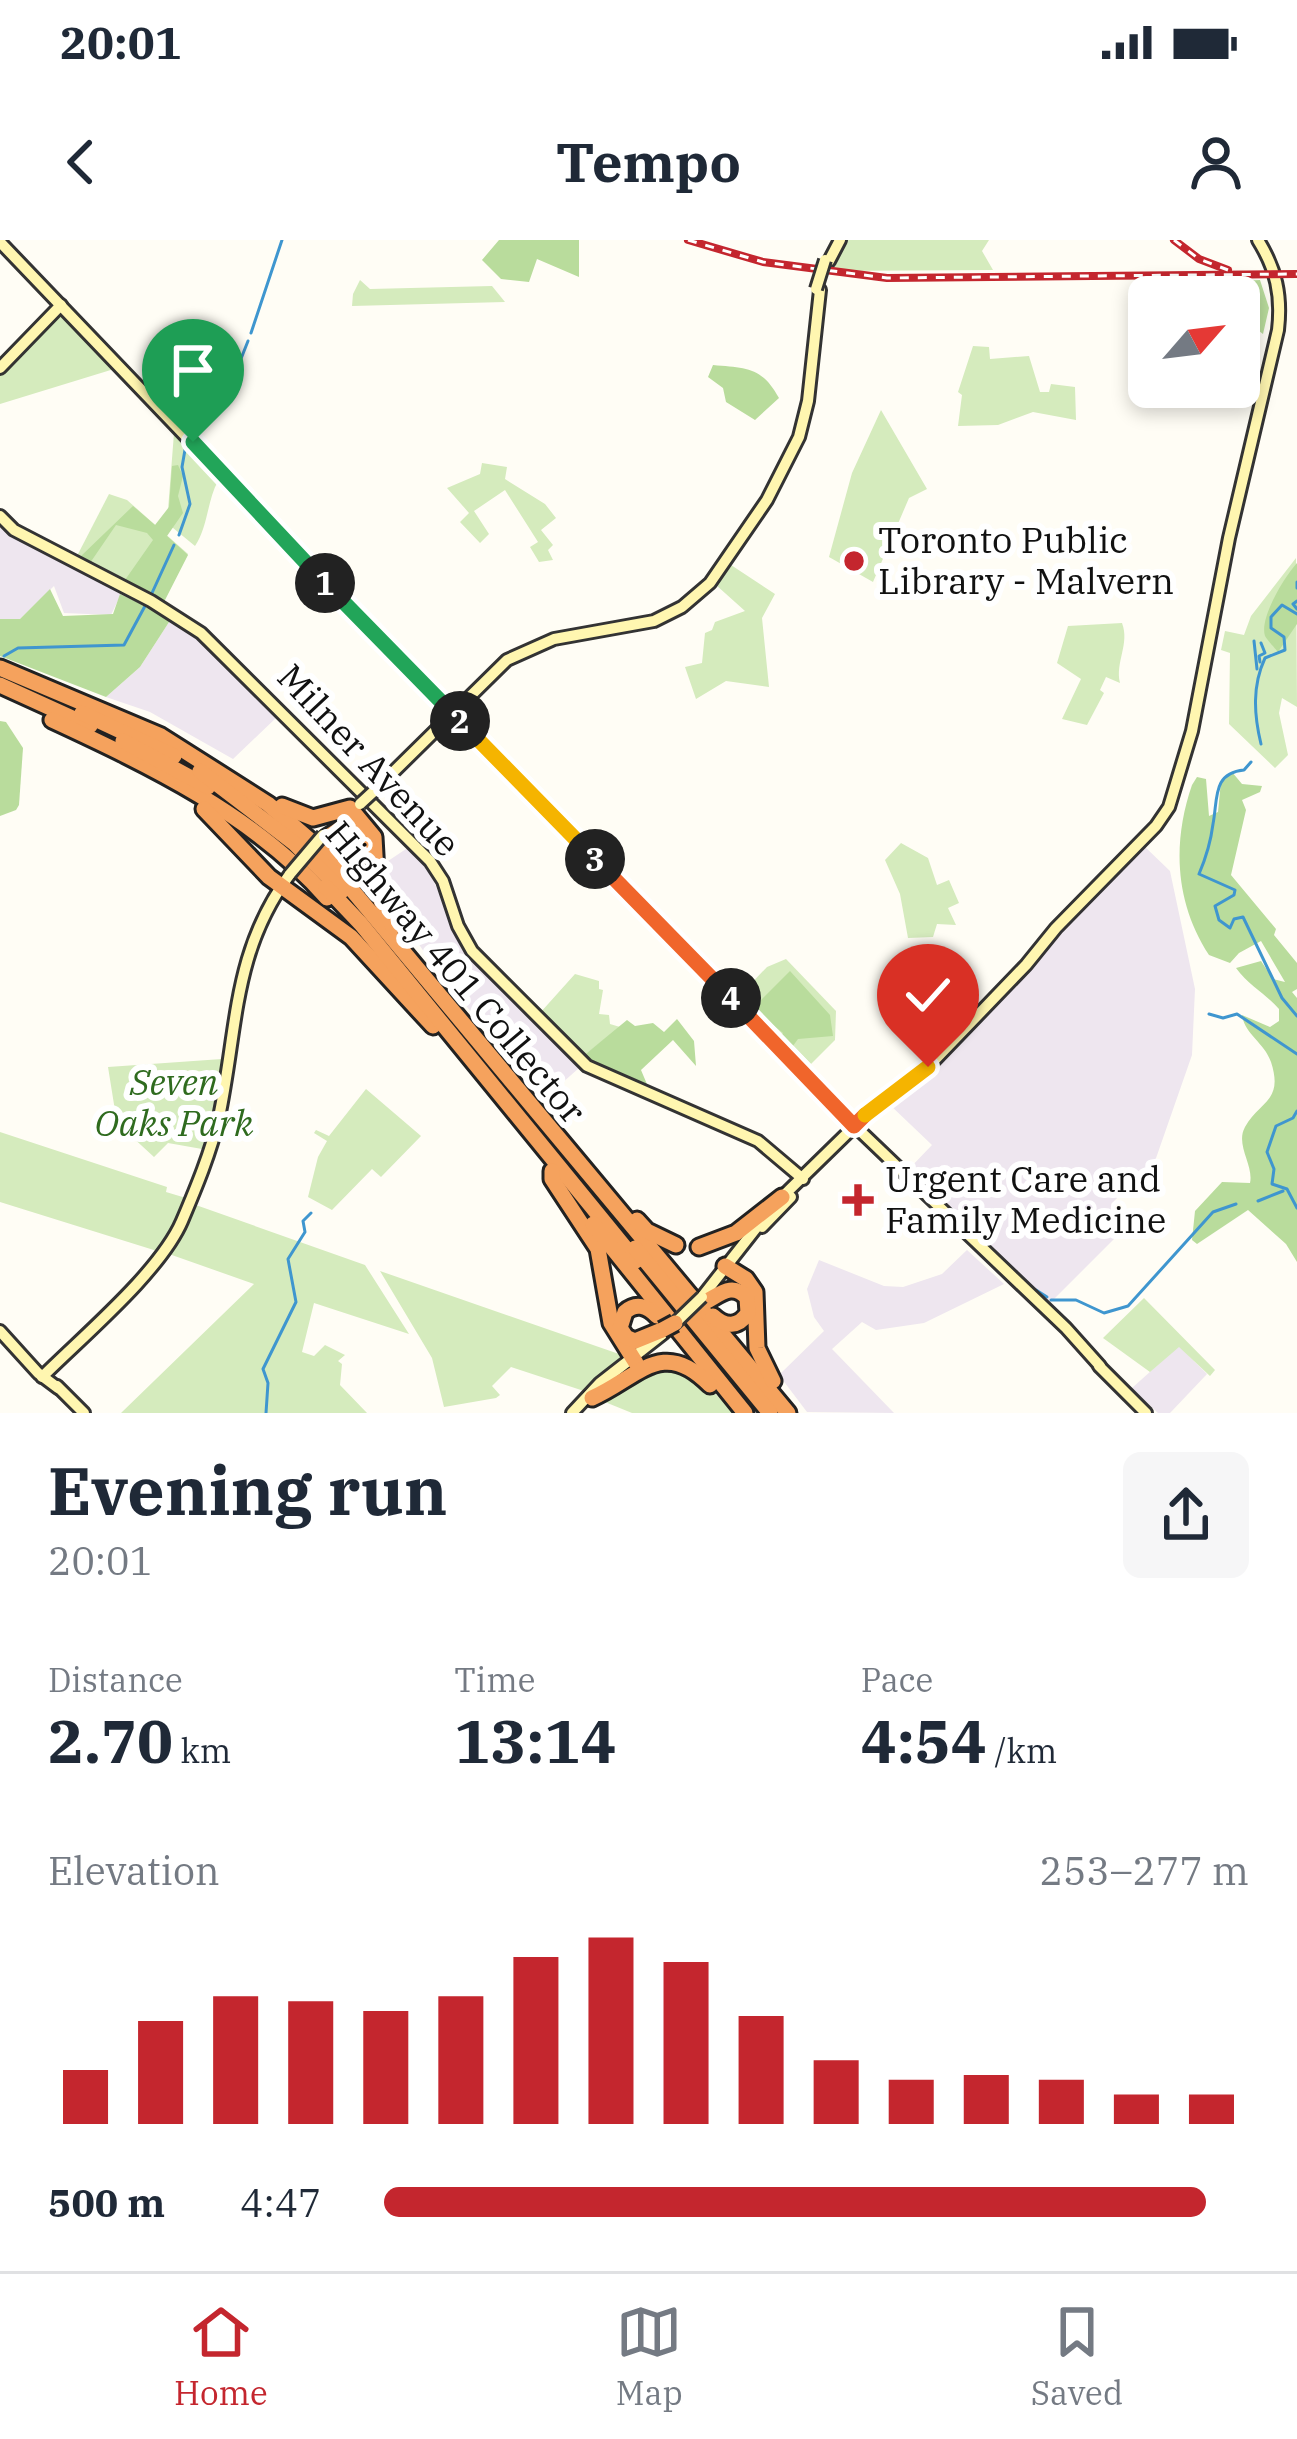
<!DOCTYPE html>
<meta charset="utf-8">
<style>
body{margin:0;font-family:"IBM Plex Serif",serif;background:#f6f6f7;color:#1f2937;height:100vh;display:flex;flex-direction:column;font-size:45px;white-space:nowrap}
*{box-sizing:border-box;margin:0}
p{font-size:39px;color:#747a83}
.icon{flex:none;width:66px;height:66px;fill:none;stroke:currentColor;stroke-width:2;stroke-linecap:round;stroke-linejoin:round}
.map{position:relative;height:1173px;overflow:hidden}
.drawer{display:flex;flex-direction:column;background:#fff;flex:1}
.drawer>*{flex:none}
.needle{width:78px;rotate:62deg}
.buttons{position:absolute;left:1128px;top:36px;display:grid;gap:24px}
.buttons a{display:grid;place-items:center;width:132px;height:132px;border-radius:18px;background:#fff;box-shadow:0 6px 18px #0003;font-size:60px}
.pin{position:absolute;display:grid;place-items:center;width:102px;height:102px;color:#fff;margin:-123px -51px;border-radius:50% 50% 50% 0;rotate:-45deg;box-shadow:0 0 12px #0007}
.pin .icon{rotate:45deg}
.km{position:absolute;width:60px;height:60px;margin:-30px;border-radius:50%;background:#222;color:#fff;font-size:33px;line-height:60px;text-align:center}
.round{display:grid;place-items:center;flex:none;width:126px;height:126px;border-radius:18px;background:#f6f6f7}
.headline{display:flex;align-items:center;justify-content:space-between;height:204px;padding:0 48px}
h1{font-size:66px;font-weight:800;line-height:90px}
.stats{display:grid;grid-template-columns:repeat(3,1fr);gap:18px;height:204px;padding:12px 48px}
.stats div{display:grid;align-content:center}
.stats b{font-size:60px;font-weight:800}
.stats small{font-size:33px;font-weight:400}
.stats p{font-size:33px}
.chart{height:336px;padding:24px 48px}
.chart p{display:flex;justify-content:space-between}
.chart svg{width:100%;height:216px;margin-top:12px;stroke:#c4262e;stroke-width:6}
ul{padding:0 48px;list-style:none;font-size:39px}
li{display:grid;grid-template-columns:192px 144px 1fr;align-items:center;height:90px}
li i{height:30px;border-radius:15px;background:#c4262e}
.status{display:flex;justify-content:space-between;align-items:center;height:84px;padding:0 60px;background:#fff;direction:ltr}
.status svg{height:33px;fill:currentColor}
header{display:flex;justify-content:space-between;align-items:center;height:156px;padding:0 48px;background:#fff;font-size:54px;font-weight:800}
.tabs{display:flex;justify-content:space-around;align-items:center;height:168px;border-top:3px solid #e0e1e3;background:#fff;font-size:33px;color:#747a83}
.tabs a{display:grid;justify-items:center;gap:6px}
.tabs .current{color:#c4262e}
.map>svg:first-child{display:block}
.industrial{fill:#eee6ef}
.green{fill:#d5ebbd}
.forest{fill:#b9dc9c}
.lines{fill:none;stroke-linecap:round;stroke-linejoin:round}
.stream{stroke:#3f96cf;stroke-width:3}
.secondary-casing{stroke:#333;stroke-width:16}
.motorway-casing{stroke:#222;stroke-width:21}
.secondary{stroke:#fff6b0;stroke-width:10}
.motorway{stroke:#f5a25d;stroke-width:15}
.rail-casing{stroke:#c4262e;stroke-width:8}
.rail{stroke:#fff;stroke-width:3;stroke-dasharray:9;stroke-linecap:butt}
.secondary-bridge-casing{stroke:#333;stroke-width:16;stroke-linecap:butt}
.motorway-bridge-casing{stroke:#222;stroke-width:21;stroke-linecap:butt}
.secondary-bridge{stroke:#fff6b0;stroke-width:10}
.motorway-bridge{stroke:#f5a25d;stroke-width:15}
.split-1-casing{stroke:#fff;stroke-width:24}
.split-2-casing{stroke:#fff;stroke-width:24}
.split-3-casing{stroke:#fff;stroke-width:24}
.split-4-casing{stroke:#fff;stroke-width:24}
.split-5-casing{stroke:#fff;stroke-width:24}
.split-6-casing{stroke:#fff;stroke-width:24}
.split-1{stroke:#22a559;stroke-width:15}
.split-2{stroke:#22a559;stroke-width:15}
.split-3{stroke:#f5b400;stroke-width:15}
.split-4{stroke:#f0652b;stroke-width:15}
.split-5{stroke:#f0652b;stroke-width:15}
.split-6{stroke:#f5b400;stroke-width:15}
.poi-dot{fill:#c4262e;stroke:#fff;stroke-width:4.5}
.labels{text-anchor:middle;stroke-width:12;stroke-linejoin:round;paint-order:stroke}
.poi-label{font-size:36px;fill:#111;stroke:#fff;text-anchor:start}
.street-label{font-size:36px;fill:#111;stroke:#fff}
.park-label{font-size:36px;font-style:italic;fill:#2f6b1f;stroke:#fff}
</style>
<div class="status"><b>20:01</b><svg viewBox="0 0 49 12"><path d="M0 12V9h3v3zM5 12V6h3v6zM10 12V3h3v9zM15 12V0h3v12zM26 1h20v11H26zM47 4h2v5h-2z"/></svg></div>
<header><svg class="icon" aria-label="back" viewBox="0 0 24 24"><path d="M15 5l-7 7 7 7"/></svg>Tempo<svg class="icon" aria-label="person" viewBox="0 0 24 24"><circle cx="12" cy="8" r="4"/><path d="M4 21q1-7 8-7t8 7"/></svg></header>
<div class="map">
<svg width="1297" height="1173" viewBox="0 0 1297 1173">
<rect width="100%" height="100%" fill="#fffdf5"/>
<g class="industrial">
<polygon points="0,283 39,309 122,352 111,375 64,373 54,346 20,379 0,379"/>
<polygon points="171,379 209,408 278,476 233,519 150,472 106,457 140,427"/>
<polygon points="1143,605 1170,631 1195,749 1192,815 1155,921 1111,964 1130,983 1049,1064 908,930 932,905 889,864 930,830"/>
<polygon points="409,607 425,622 465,711 579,828 544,859 437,731 395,669 388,643 388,621"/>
<polygon points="967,1010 1004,1044 924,1083 876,1090 862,1082 832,1109 894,1173 807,1172 779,1135 824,1091 814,1077 807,1049 819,1020 884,1046 903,1047 942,1034"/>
<polygon points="1179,1106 1207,1134 1170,1173 1158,1173 1132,1148"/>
</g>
<g class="green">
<polygon points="845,0 989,0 982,11 993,30 828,31"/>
<polygon points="360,40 370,49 492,46 505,62 352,66 353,54"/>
<polygon points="61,75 114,129 0,164 0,135"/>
<polygon points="973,106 989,107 990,119 1029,116 1040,152 1049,152 1051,144 1075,147 1076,180 1033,172 998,185 958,186 962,155 958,152"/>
<polygon points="881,170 927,249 909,258 873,342 829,317 852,233"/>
<path d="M174,193L218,241C207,261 208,287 195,306L167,283Z"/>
<polygon points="482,223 507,227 505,239 545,264 556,278 541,290 553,305 548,310 553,320 539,322 530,307 538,302 505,250 474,271 489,294 480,303 460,282 469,273 447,248 480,234"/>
<polygon points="109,254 127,260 188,314 163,361 77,316"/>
<polygon points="1296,318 1297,467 1282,458 1279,473 1288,515 1275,528 1229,484 1230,413 1221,410 1225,391 1244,395 1251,376"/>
<polygon points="731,325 775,354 762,378 769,447 726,441 696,459 685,427 702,423 705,393 712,390 715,382 745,371 716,345"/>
<path d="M1122,383C1130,404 1115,422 1120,443L1106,437L1100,450L1104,453L1087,485L1062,479L1081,439L1057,423L1068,386Z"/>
<polygon points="901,603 928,618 937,645 949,640 959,663 948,668 956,685 937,684 933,697 908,698 900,654 885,620"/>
<polygon points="786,719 836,771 835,800 811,824 742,753 767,727"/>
<polygon points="575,734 599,741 599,749 603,750 599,774 609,775 610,784 620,787 582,817 540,773"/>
<polygon points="222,819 214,871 202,909 168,903 154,917 117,883 108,827"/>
<polygon points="366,849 421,896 381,937 372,929 332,970 308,957 318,917 327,901 314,893 316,890 329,896"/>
<polygon points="0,892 167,947 166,952 186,958 173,991 157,1011 0,962"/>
<polygon points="193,964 365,1025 409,1094 314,1063 302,1112 314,1116 325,1105 345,1115 338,1121 342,1124 340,1145 367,1173 121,1173 254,1044 169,1014"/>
<polygon points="380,1031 619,1114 627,1121 587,1152 511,1127 492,1146 500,1155 496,1158 444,1167 432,1118"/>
<polygon points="1144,1058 1215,1130 1210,1136 1179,1107 1150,1132 1103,1098"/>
<polygon points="674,1124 701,1139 734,1173 632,1173 600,1160 614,1146"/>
</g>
<g class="forest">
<polygon points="499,0 579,0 579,37 537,19 529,42 501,39 482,20"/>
<path d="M1260,40L1269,68L1263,94L1239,76V57H1183C1201,36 1234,42 1260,40Z"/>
<path d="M713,125C747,128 762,127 779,158L755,180L726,162L723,148L708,137Z"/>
<polygon points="178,225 183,236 178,256 183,273 167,296 188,315 164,362 125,340 153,300 147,293 116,285 90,323 80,317 133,266 155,285 169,267 172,226"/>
<path d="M1297,323V384L1278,412C1276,409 1267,400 1265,396C1259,378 1285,336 1297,323Z"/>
<polygon points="50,349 63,376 113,374 120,354 171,379 140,427 106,457 0,416 0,379 20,379"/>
<polygon points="0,481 6,482 23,508 19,565 16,570 0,576"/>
<path d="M1232,532L1242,544L1262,546L1260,552L1242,560L1246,570L1231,635L1276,689L1274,695L1297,723V749L1292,752L1297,758V1022L1286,1004L1248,970L1197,1004L1192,1000L1195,971L1222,942L1250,943C1254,925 1235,905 1245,887C1259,861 1284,862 1271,822C1264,802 1245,795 1242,775L1270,787L1279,781V769C1265,753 1249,746 1236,728L1261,721L1273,739L1285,742L1261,701L1239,713L1230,723L1209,715C1175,663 1172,603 1192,545L1197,537L1206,539L1209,576L1218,572L1221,541Z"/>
<polygon points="790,731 830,775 833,796 798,799 790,810 779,799 783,793 745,762 746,759 759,762"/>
<polygon points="677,779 694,801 696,826 673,800 641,830 649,849 606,833 582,817 627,780 635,786 653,783 664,792"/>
</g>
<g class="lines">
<g class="stream">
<polyline points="251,93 282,0"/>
<polyline points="190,195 231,144 248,101"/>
<polyline points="179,295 190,264 182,227 186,204"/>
<polyline points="1297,342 1297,348"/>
<polyline points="152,353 174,305"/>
<polyline points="1297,361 1293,364 1297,369"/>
<polyline points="1254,401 1257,429"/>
<polyline points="4,416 18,408 124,405 145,366"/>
<polyline points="1260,422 1259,416 1265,413 1261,403"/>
<path d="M1261,504C1254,475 1252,446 1265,418L1285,410L1284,397L1271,388V377L1282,365L1297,374"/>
<path d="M1251,522L1244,530C1212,533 1218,559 1213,584C1211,600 1205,620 1199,634L1235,650L1234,655L1215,666L1219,680L1230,688L1234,679L1243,677L1282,758L1297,776"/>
<polyline points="1209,774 1223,778 1237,774 1297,814"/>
<polyline points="1297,871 1293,878 1276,886 1267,912 1274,929 1272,944 1287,949 1297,968"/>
<polyline points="1258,961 1283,951"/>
<polyline points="1036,1050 1047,1057"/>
<polyline points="1051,1060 1076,1060 1104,1073 1128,1066 1213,972 1236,964"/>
<polyline points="266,1173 268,1143 263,1129 296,1062 288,1019 305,992 303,981 311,973"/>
</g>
<g class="secondary-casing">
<g id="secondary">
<polyline points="0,2 435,457"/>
<polyline points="829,21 840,0"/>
<polyline points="0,128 61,65"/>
<polyline points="0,276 14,290 151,361 201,393 430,621 443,641 458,686 472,711 587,826 758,901 803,939"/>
<polyline points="432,456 858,889 1066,1088 1100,1126"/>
<polyline points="373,552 507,420 554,399 654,381 682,367 710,343 767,260 799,197 808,161 820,50"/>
<path d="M780,959L868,873L926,829L1026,725L1056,688L1156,586L1169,567L1192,491L1229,298L1278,90C1282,55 1276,29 1258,0"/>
<polyline points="762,987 791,957"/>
<polyline points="702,1057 764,978"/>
<polyline points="0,1091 38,1133 58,1148"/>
<polyline points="1099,1126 1146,1173"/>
<path d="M42,1137C83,1096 160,1032 182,981C196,948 211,912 219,877C238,788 232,712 290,634"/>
<polyline points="57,1146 84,1173"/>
<polyline points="572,1173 600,1143 664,1093"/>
</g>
</g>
<g class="motorway-casing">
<g id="motorway">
<polyline points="0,428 161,496 268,564 312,602 788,1173"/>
<polyline points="0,445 90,486"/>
<polyline points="82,473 174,516"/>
<path d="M52,480C149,525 256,576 327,658"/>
<polyline points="123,501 208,547"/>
<polyline points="200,531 294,603 342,651"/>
<polyline points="282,566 313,578 350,568 374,597 377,652 393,687"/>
<polyline points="204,569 269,637 351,697 433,786"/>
<polyline points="326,598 348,584 361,588 368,600 366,614 354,622 338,618 328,609"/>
<polyline points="326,647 361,684 636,1021"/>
<polyline points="552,931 552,939 598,1009 611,1083 636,1123"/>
<polyline points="637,980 647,991 676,1005"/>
<polyline points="593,984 745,1173"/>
<polyline points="699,1007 736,993 782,957"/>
<polyline points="635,1008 770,1173"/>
<polyline points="725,1026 746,1039 755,1052 757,1108 773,1141"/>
<path d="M701,1064C718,1057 731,1040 747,1058L748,1073C738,1088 725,1087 713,1076"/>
<path d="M657,1076C647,1066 636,1062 625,1072L620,1088L626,1097L635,1101L662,1090"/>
<path d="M592,1158C638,1138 662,1096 710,1145"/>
</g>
</g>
<use href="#secondary" class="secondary"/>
<use href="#motorway" class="motorway"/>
<g class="rail-casing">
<g id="rail">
<polyline points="688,0 763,22 887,38 1297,34"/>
<polyline points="1174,0 1199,19 1228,30"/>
</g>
</g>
<use href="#rail" class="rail"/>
<g class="secondary-bridge-casing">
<g id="secondary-bridge">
<polyline points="816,49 825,20"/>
<polyline points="360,564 373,552"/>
<polyline points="290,634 323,595"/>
<polyline points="670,1088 702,1057"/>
</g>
</g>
<g class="motorway-bridge-casing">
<polyline id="motorway-bridge" points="662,1090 675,1083"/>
</g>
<use href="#secondary-bridge" class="secondary-bridge"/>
<use href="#motorway-bridge" class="motorway-bridge"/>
</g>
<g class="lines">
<g class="split-1-casing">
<polyline id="split-1" points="193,202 325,343"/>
</g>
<g class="split-2-casing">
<polyline id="split-2" points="325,343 460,481"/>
</g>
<g class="split-3-casing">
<polyline id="split-3" points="460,481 595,619"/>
</g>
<g class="split-4-casing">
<polyline id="split-4" points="595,619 731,758"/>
</g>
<g class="split-5-casing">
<polyline id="split-5" points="731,758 854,886 865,875"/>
</g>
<g class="split-6-casing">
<polyline id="split-6" points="865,875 928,827"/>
</g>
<use href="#split-1" class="split-1"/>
<use href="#split-2" class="split-2"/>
<use href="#split-3" class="split-3"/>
<use href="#split-4" class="split-4"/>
<use href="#split-5" class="split-5"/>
<use href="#split-6" class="split-6"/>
</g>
<g class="poi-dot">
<circle cx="854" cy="321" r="12"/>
<path d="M852 942h12v12h12v12h-12v12h-12v-12h-12v-12h12z"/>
</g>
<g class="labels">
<g class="poi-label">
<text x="878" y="313">Toronto Public<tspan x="878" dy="41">Library - Malvern</tspan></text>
<text x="885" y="952">Urgent Care and<tspan x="885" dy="41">Family Medicine</tspan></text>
</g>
<g class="street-label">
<text transform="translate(369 520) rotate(47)" y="13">Milner Avenue</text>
<text transform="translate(456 732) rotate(50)" y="13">Highway 401 Collector</text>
</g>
<g class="park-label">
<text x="174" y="855">Seven<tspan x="174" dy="41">Oaks Park</tspan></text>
</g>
</g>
</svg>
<div class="buttons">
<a><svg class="needle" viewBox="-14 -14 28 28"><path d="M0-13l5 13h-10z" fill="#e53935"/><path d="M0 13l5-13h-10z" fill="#747a83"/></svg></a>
</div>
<div class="pin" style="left:193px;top:202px;background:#1e9e55"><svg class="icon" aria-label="arrive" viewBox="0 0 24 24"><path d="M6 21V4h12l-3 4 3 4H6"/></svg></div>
<div class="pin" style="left:928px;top:827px;background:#d93025"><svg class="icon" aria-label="check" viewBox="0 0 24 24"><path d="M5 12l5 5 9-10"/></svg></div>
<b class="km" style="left:325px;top:343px">1</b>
<b class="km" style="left:460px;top:481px">2</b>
<b class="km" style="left:595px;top:619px">3</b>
<b class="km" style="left:731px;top:758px">4</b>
</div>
<section class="drawer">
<div class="headline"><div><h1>Evening run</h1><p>20:01</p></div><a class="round"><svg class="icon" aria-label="share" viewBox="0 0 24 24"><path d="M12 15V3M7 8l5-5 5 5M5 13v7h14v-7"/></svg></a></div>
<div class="stats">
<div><p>Distance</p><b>2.70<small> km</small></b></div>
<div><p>Time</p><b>13:14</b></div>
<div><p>Pace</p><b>4:54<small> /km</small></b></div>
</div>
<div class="chart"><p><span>Elevation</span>253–277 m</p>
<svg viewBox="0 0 160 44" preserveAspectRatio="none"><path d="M5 44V33M15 44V23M25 44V18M35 44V19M45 44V21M55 44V18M65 44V10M75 44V6M85 44V11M95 44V22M105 44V31M115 44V35M125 44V34M135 44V35M145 44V38M155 44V38"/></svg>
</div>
<ul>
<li><b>500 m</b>4:47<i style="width:95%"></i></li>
</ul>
</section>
<nav class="tabs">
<a class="current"><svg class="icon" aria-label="home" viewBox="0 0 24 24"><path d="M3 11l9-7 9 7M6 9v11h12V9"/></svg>Home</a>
<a><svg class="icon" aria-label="map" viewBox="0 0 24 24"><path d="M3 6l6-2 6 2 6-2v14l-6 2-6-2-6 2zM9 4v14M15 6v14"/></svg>Map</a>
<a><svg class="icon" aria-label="saved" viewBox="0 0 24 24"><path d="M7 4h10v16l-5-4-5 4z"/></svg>Saved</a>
</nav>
